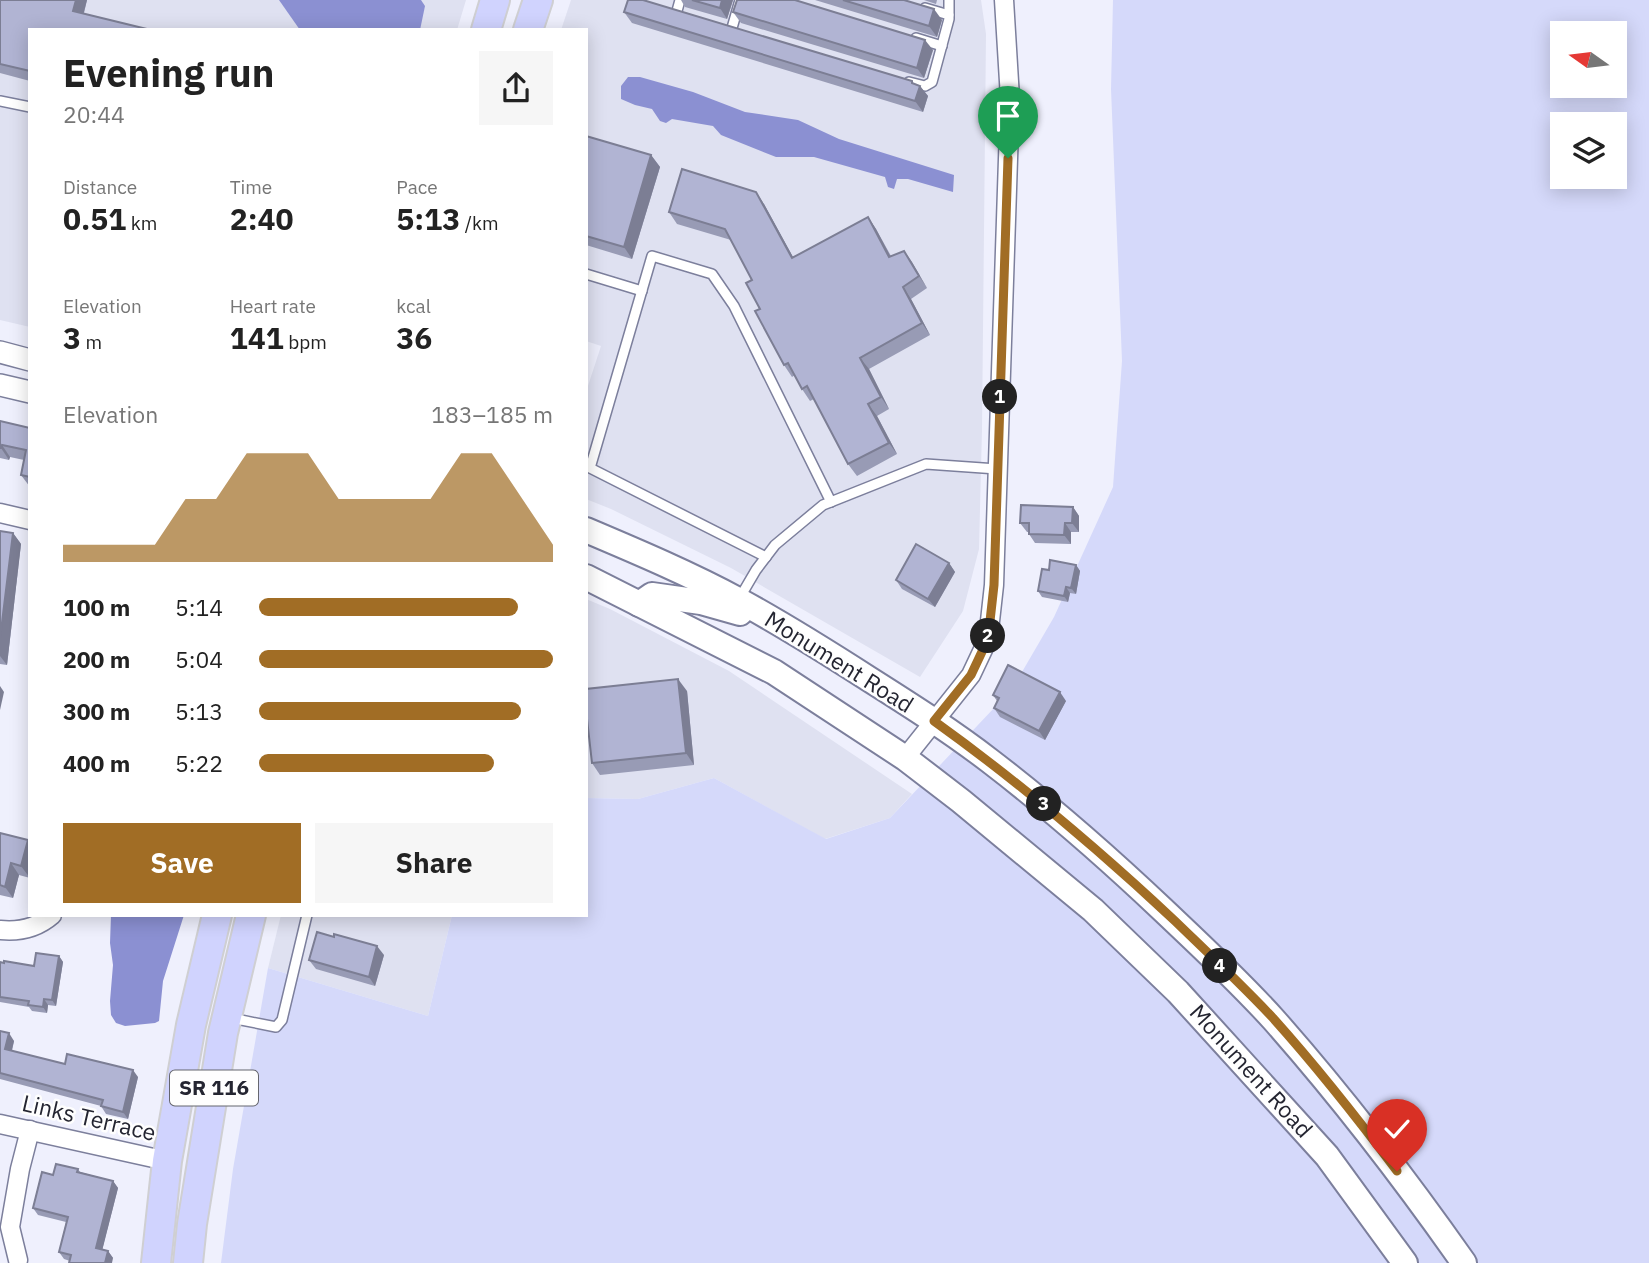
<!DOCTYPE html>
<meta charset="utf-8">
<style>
body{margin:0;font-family:"IBM Plex Sans",sans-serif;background:#f6f6f6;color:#222;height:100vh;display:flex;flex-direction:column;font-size:26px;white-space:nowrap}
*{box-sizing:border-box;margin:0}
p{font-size:23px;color:#767676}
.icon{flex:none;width:38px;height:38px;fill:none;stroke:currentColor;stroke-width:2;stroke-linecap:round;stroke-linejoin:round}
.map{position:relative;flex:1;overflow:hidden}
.sheet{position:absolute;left:28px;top:28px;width:560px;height:889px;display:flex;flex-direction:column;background:#fff;border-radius:0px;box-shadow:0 4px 18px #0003}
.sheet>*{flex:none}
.needle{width:46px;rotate:284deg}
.tools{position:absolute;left:1550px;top:21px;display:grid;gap:14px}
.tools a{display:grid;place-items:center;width:77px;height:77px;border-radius:0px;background:#fff;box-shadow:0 4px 18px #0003;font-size:35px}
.pin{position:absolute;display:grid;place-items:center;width:60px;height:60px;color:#fff;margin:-72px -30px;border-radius:50% 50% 50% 0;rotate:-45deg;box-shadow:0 0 7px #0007}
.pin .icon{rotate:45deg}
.km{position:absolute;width:35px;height:35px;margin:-18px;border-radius:50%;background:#222;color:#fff;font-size:19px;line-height:35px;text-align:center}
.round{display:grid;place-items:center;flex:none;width:74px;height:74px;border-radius:0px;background:#f6f6f6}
.headline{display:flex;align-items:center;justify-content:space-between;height:119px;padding:0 35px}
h1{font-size:38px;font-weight:800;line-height:52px}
.metrics{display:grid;grid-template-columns:repeat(3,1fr);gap:10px;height:119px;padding:7px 35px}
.metrics div{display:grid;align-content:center}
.metrics b{font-size:30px;font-weight:800}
.metrics small{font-size:19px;font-weight:400}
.metrics p{font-size:19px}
.chart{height:196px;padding:14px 35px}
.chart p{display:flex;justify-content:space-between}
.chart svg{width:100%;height:126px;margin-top:7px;fill:#a16d25;opacity:.7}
.button{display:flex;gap:14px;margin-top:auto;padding:14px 35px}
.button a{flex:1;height:80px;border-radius:0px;background:#a16d25;color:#fff;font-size:28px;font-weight:800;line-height:80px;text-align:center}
.button a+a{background:#f6f6f6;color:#222}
ul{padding:0 35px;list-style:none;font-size:23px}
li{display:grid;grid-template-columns:112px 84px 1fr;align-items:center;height:52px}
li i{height:18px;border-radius:9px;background:#a16d25}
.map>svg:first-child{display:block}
.built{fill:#dfe1f1}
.green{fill:#d5d9fa;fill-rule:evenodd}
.water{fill:#8b90d2}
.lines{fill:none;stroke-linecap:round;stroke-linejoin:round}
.service-casing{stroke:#7c7f9c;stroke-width:12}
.minor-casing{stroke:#7c7f9c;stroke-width:21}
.tertiary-casing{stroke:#7c7f9c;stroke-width:24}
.secondary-casing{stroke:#7c7f9c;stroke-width:28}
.primary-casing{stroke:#cfcfd2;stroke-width:32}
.service{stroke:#fff;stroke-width:9}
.minor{stroke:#fff;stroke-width:18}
.tertiary{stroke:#fff;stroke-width:21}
.secondary{stroke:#fff;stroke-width:24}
.primary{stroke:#d0d3fe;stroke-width:28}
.wall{fill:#989bb5}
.shaded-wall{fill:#7c7e94}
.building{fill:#b1b4d3;stroke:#7c7e94;stroke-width:2}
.route-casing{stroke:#fff;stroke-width:14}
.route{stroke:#a16d25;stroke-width:9}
.labels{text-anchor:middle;stroke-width:5;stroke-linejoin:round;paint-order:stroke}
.shield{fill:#fefefe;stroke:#65666e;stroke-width:2}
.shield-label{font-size:21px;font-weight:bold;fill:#242531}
.street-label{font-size:23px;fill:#242531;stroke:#fefefe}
</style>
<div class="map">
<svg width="1649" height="1263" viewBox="0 0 1649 1263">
<rect width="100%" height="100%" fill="#eff0fd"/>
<g class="built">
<polygon points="0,0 466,0 457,30 30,30 30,327 0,320"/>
<polygon points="571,0 981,0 986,34 982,429 979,549 963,611 920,677 731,568 611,509 586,499 586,392 601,346 586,341 586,30 561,30"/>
<polygon points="586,599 610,609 729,671 912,794 890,818 825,839 714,778 638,799 586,798"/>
<polygon points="281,915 452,915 428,1016 268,968"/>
</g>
<path class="green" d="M1113,0H1649V1263H221L233,1169L268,968L428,1016L452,915H586V798L638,799L714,778L826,839L890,818L1012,689L1054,617L1113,487L1122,361L1111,89ZM1563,33H1615V86H1563ZM1563,124H1615V177H1563Z"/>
<g class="water">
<polygon points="279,0 421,0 425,6 420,30 300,30"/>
<polygon points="628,77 640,77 693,92 745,112 798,120 839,139 954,175 953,192 908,179 897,179 894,189 888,187 885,177 814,157 776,157 721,135 713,126 672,119 666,123 660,121 652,109 635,105 621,99 621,86"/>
<polygon points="111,915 184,915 163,981 159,1021 155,1023 125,1026 116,1023 111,1015 110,1001 113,965 110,943"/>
</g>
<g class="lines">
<g class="service-casing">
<g id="service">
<polyline points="925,8 949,15"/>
<polyline points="677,11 680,0"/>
<polyline points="732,28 740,0"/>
<polyline points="916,38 942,46"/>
<polyline points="909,82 925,86 932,82 949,19 949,0"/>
<polyline points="0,101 30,107"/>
<polyline points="586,274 642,291"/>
<polyline points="766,557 590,468 652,256 712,274 734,306 831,502"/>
<polyline points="739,599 756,570 775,545 823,505 926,464 997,469"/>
<polyline points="231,1018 276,1027 282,1020 307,915"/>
</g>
</g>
<g class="minor-casing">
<g id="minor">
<polyline points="0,513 30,520"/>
<polyline points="905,758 971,675 988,639 994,585 1010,98 1004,0"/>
<path d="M0,930C19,932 37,928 52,915"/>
<polyline points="0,1124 167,1161"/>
<polyline points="18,1260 10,1227 20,1169 30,1130"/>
</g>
</g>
<g class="tertiary-casing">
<g id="tertiary">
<polyline points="0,352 30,360"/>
<polyline points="0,385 30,392"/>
</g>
</g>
<g class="secondary-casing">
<g id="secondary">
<path d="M586,530C638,552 690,574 740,601C784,625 827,652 869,679C910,705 951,731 990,761C1050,807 1107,857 1162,909C1200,945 1239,981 1274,1020C1342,1097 1405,1179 1464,1263"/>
<polyline points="586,577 774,672 905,758 961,801 1093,910 1178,992 1327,1156 1405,1263"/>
<polyline points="639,604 652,595 701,602 740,613"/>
</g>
</g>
<g class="primary-casing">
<g id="primary">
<polyline points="486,30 495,0"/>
<polyline points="528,30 538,0"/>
<polyline points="156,1263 167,1161 191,1025 217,915"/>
<polyline points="188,1263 192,1224 223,1033 251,915"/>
</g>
</g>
<use href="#service" class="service"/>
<use href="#minor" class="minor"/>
<use href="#tertiary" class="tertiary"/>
<use href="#secondary" class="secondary"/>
<use href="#primary" class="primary"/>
</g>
<g class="wall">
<polygon points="0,0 87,0 84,13 30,30 30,81 0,73"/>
<polygon points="681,0 733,0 727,19 685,7"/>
<polygon points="815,0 904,0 942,20 937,37"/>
<polygon points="924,0 937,0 936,4"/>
<polygon points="624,12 920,86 928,96 923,112 632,23"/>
<polygon points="733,12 933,50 924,78 741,23"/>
<polygon points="586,136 651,155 660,167 632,259 586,245"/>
<polygon points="764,204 793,257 868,217 876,229 891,256 904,251 927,288 911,299 930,335 869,369 889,409 877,416 897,454 857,476 848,464 814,399 810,401 802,389 795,375 792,377 784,365 760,309 752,280 731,240 677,224 669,212"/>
<polygon points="0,421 30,428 30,487 21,475 24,460 10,457 9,460 0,458"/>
<polygon points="1073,507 1079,516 1079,532 1071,532 1071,544 1035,543 1029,534 1029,532 1027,532 1020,523"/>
<polygon points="0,531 13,533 21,544 7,665 0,664"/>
<polygon points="949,563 955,572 935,607 902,589 896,580"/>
<polygon points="1076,565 1080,571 1076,594 1070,593 1068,602 1042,597 1038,591 1049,570"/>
<polygon points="687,691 694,765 600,775 592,763"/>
<polygon points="993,695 1066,701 1045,740 1000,717 994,708 997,701"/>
<polygon points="0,833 30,843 30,878 19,875 13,898 0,895"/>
<polygon points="384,955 375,986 316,969 309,960"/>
<polygon points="59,956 63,962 56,1006 48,1005 47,1013 32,1011 29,1007 0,1002 0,962 34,966"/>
<polygon points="0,1031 14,1041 12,1051 65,1064 138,1077 128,1119 106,1114 101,1106 0,1079"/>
<polygon points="78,1169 80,1172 113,1181 118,1188 102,1250 108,1251 113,1258 70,1261 64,1259 59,1252 66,1222 38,1215 33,1208 53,1175"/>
</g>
<g class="shaded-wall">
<polygon points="76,0 87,0 81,23 73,11"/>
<polygon points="722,0 733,0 727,19 720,8"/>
<polygon points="934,9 942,20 937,37 929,26"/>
<polygon points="925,40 933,50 924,78 917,68"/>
<polygon points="912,81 919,90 920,86 928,96 923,112 915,101 912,83"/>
<polygon points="651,155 660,167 632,259 624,247"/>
<polygon points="756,192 764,204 800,270 792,258"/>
<polygon points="868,217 876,229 897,269 889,257"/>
<polygon points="904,251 912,262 927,288 919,276"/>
<polygon points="903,287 911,299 930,335 922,323"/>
<polygon points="860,358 869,369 889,409 881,397"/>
<polygon points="868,404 877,416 897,454 889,443"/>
<polygon points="2,445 10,457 9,460 1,448"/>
<polygon points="1073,507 1079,516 1079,532 1072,523"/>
<polygon points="1065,523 1071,532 1071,544 1064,535"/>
<polygon points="13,533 21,544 7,665 0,656 0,639"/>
<polygon points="949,563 955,572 935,607 928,599"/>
<polygon points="1076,565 1080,571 1076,594 1071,588"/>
<polygon points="1066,587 1070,593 1068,602 1064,596"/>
<polygon points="678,679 687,691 694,765 686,753"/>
<polygon points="0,686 4,692 0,710"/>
<polygon points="1060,692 1066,701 1045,740 1039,731"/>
<polygon points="28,840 30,843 30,878 21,866"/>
<polygon points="11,863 19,875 13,898 5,887"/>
<polygon points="377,946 384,955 375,986 369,977"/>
<polygon points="59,956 63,962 56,1006 52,1000"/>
<polygon points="44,999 48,1005 47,1013 43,1007"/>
<polygon points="9,1033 14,1041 10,1057 5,1049"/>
<polygon points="133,1070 138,1077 128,1119 123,1112"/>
<polygon points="113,1181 118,1188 101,1255 96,1248"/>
<polygon points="108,1251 113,1258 112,1263 105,1263"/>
</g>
<g class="building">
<polygon points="0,0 76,0 73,11 151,30 30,30 30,71 0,64"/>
<polygon points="628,0 643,0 912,81 912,83 920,86 915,101 624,12"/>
<polygon points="692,0 722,0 720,8"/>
<polygon points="737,0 795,0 925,40 917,68 733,12"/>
<polygon points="843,0 904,0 934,9 929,26"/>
<polygon points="586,136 651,155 624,247 586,236"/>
<polygon points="682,169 756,192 792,258 868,217 889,257 904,251 919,276 903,287 922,323 860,358 881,397 868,404 889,443 848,464 807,386 802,389 788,363 784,365 755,311 760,309 746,283 752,280 725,229 669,212"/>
<polygon points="0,421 30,428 30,477 21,475 26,450 2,445 1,448 0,448"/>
<polygon points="1021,505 1073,507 1072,523 1065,523 1064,535 1029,534 1029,523 1020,523"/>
<polygon points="0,531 13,533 0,639"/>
<polygon points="916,544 949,563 928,599 896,580"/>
<polygon points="1050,560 1076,565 1071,588 1066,587 1064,596 1038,591 1042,569 1049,570"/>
<polygon points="1008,665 1060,692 1039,731 994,708 999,698 993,695"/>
<polygon points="678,679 686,753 592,763 586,710 586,689"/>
<polygon points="0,833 28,840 21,866 11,863 5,887 0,885"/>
<polygon points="317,932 334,937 334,934 377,946 369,977 309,960"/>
<polygon points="36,953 59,956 52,1000 44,999 43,1007 28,1005 29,1001 0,997 0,962 4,963 4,961 34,966"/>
<polygon points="0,1031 9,1033 5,1049 65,1064 67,1054 133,1070 123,1112 101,1106 103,1100 0,1073"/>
<polygon points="56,1164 78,1169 77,1172 113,1181 96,1248 108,1251 105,1263 69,1263 71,1255 59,1252 68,1217 33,1208 42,1172 53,1175"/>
</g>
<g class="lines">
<g class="route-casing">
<path id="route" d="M1008,158L994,585L988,639L971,675L934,721C1019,782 1098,849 1175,921C1208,953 1242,985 1273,1018C1317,1067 1358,1119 1397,1171"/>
</g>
<use href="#route" class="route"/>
</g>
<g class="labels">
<rect class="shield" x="170" y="1070.5" width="88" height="35" rx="5"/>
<g class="shield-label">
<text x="214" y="1095">SR 116</text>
</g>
<g class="street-label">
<text transform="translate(839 662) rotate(32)" y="8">Monument Road</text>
<text transform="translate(1251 1071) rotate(48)" y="8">Monument Road</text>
<text transform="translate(89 1118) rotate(13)" y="8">Links Terrace</text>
</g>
</g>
</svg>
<div class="tools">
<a><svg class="needle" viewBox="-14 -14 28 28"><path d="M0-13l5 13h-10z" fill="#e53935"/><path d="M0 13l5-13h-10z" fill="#767676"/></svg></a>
<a><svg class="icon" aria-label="layers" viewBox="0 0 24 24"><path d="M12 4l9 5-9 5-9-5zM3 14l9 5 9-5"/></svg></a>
</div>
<div class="pin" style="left:1008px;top:158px;background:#1e9e55"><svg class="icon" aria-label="arrive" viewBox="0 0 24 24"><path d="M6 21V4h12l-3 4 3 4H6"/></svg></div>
<div class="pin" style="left:1397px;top:1171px;background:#d93025"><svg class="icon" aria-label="check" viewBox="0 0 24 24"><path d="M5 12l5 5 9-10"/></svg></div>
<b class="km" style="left:1000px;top:397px">1</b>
<b class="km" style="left:988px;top:636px">2</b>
<b class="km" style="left:1044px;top:804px">3</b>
<b class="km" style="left:1220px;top:966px">4</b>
<section class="sheet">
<div class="headline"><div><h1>Evening run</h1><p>20:44</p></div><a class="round"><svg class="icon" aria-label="share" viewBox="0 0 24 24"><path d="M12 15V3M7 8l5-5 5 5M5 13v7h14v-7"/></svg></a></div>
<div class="metrics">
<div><p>Distance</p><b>0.51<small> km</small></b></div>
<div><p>Time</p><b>2:40</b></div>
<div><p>Pace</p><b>5:13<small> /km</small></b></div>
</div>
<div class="metrics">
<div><p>Elevation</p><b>3<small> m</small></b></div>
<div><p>Heart rate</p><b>141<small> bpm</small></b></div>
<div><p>kcal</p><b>36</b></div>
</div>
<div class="chart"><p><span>Elevation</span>183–185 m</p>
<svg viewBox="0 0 160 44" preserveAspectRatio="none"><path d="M0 44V38L10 38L20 38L30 38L40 22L50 22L60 6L70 6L80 6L90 22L100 22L110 22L120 22L130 6L140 6L150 22L160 38V44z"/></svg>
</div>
<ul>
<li><b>100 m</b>5:14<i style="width:88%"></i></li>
<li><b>200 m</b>5:04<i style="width:100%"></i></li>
<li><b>300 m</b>5:13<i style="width:89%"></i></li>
<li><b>400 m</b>5:22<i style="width:80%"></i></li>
</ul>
<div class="button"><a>Save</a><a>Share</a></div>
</section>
</div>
